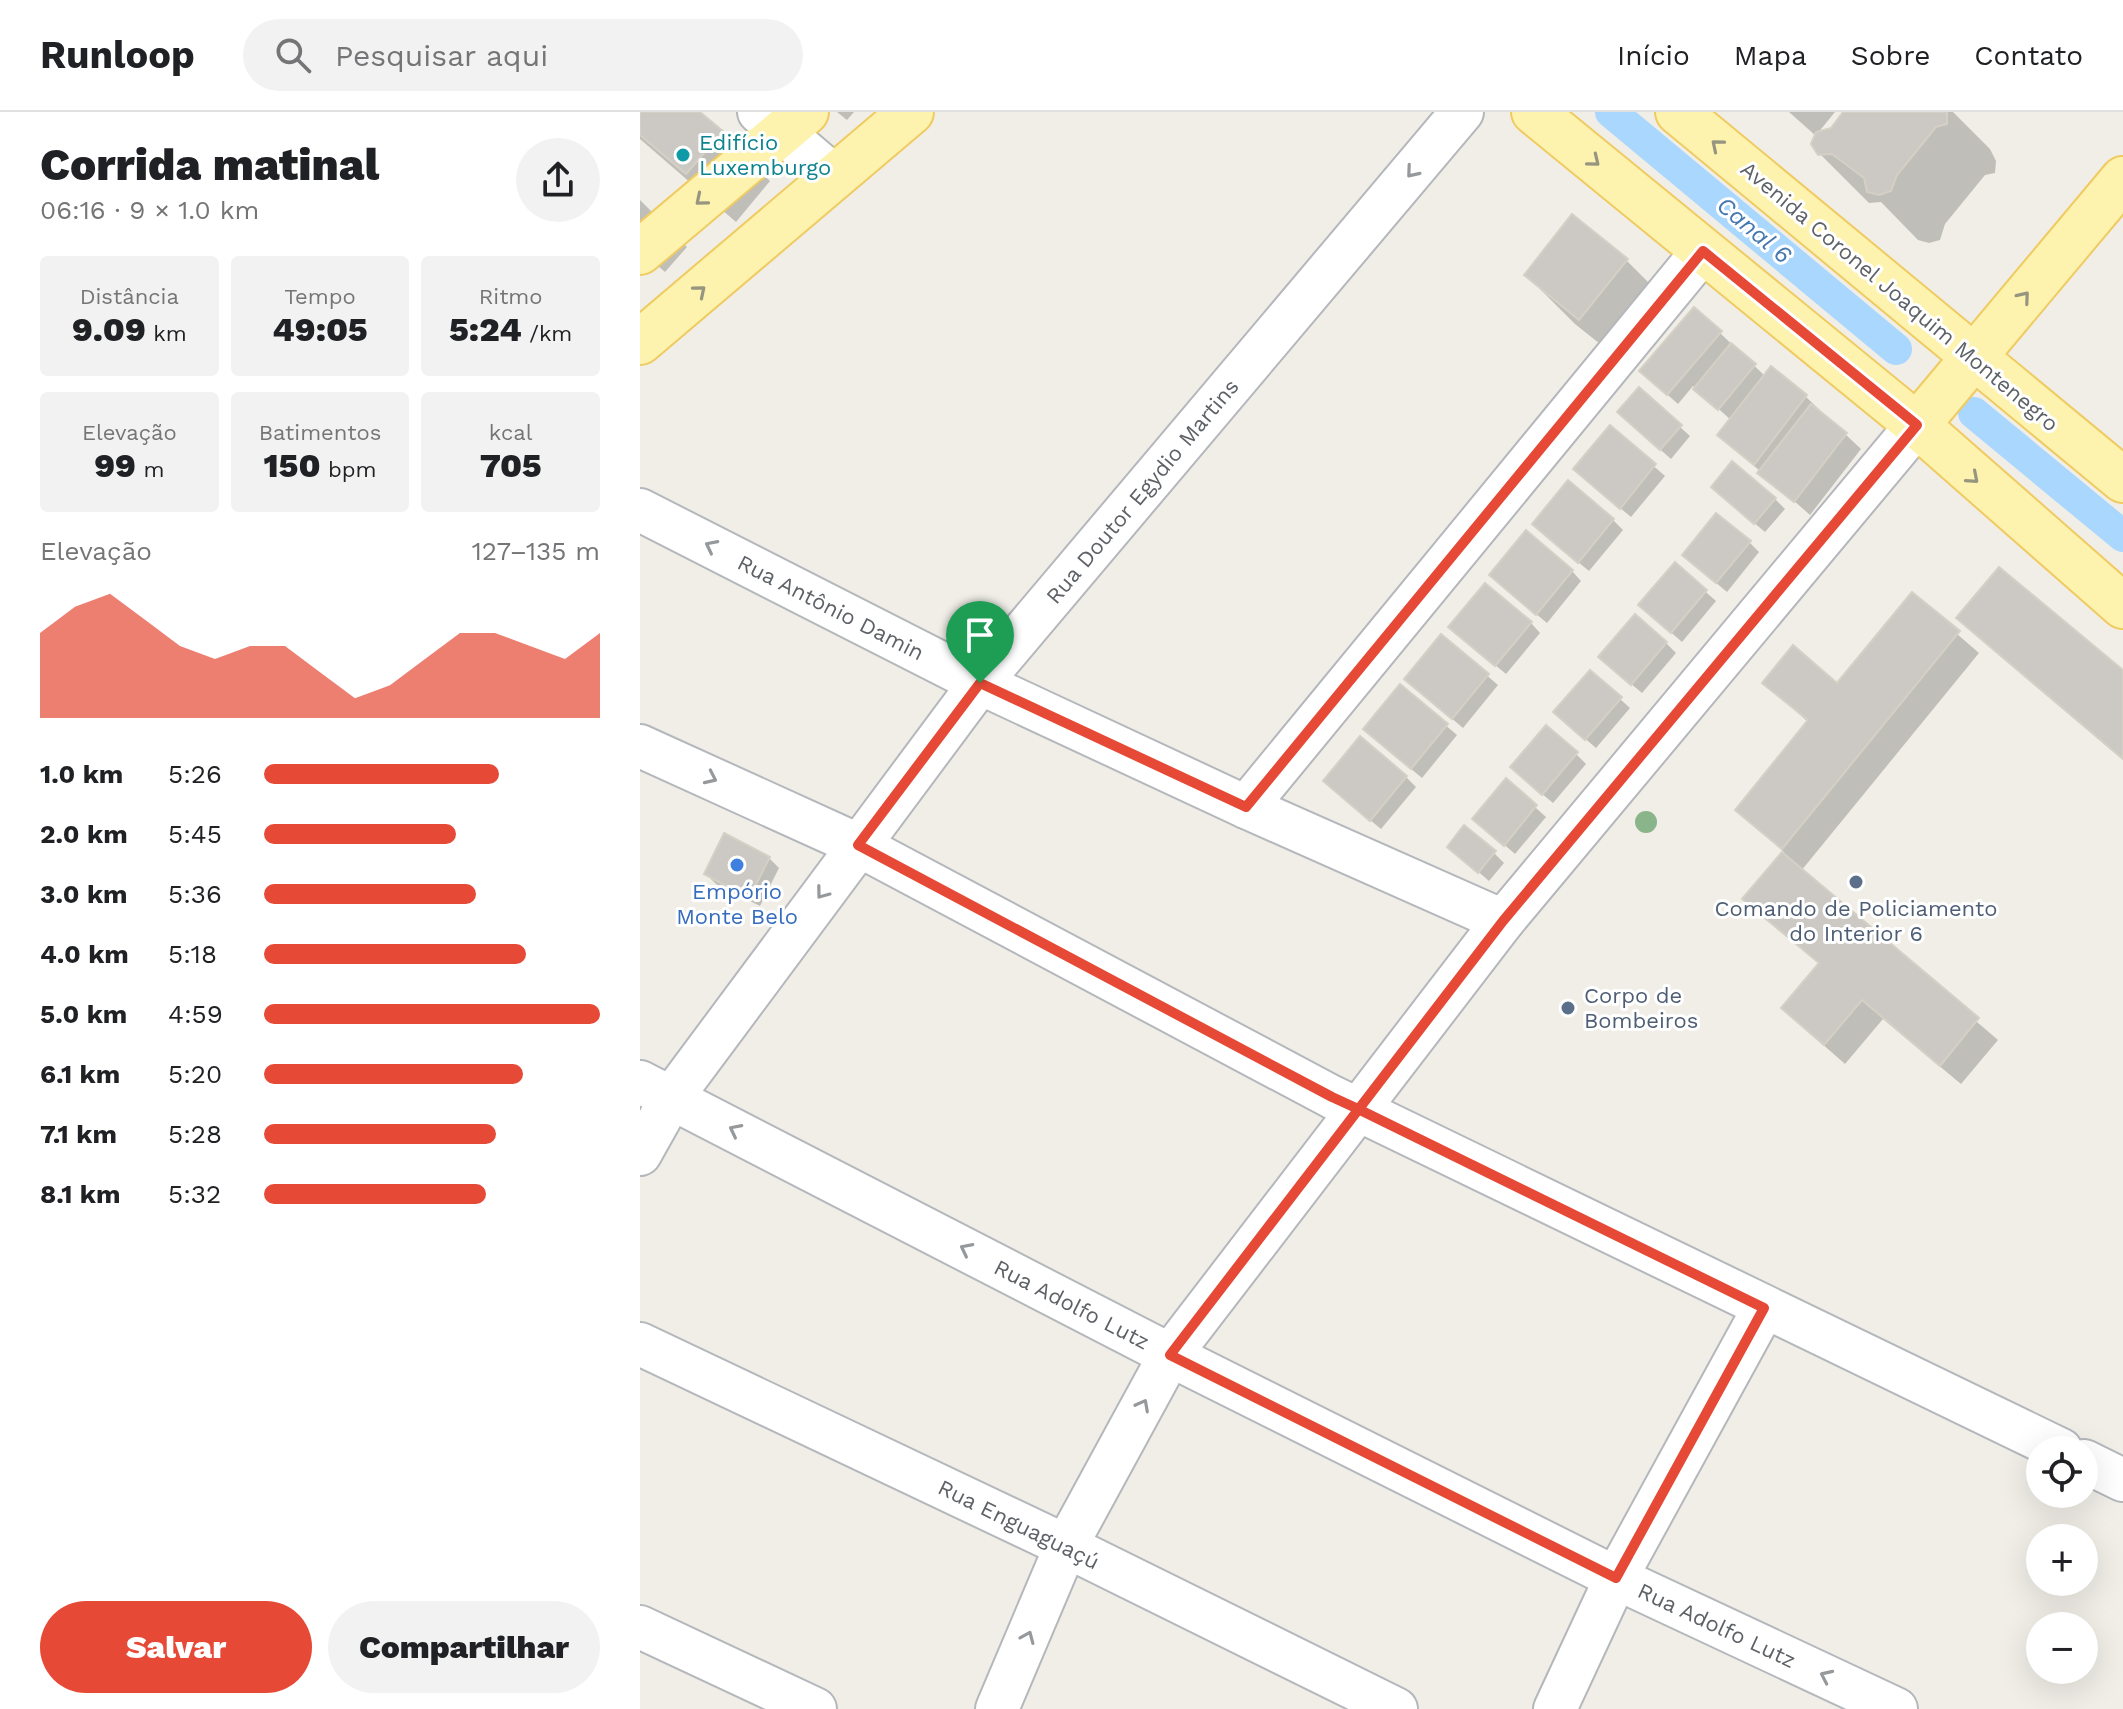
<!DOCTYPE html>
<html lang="pt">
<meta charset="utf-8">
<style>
body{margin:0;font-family:"Work Sans",sans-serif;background:#f2f2f2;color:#202124;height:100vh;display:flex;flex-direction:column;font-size:30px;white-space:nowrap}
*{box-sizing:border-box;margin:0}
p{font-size:26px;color:#757577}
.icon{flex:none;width:44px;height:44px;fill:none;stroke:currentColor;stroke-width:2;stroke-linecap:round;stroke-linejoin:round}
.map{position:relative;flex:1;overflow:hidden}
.side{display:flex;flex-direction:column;background:#fff;width:640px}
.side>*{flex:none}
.buttons{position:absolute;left:1386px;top:1324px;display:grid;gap:16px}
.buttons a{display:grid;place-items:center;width:72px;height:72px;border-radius:50%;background:#fff;box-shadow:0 8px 32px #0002;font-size:40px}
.pin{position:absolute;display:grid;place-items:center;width:68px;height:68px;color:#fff;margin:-82px -34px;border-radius:50% 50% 50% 0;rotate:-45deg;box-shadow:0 0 8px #0007}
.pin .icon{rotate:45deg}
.round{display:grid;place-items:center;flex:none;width:84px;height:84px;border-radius:42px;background:#f2f2f2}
.head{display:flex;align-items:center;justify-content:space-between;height:136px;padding:0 40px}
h1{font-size:44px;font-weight:800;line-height:60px}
.stats{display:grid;grid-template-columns:repeat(3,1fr);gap:12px;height:136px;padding:8px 40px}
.stats div{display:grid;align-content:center;border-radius:8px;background:#f2f2f2;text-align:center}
.stats b{font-size:34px;font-weight:800}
.stats small{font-size:22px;font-weight:400}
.stats p{font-size:22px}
.chart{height:224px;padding:16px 40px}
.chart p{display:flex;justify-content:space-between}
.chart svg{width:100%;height:144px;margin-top:8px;fill:#e64936;opacity:.7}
.action{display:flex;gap:16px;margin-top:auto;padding:16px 40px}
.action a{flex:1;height:92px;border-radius:48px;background:#e64936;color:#fff;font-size:32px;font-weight:800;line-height:92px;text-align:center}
.action a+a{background:#f2f2f2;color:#202124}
ul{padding:0 40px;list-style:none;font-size:26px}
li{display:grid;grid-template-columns:128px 96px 1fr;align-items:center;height:60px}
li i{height:20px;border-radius:10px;background:#e64936}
header{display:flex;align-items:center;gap:48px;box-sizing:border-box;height:112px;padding:0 40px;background:#fff;border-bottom:2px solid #e0e0e0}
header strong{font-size:38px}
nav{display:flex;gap:44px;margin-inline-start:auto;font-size:28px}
.search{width:560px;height:72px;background:#f2f2f2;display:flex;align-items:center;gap:20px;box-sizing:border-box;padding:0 28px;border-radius:44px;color:#757577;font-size:30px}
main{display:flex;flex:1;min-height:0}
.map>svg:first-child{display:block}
.shadow{fill:#0003}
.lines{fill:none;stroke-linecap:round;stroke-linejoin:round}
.canal{stroke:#a9d7fd;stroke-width:32}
.building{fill:#ccc9c4;stroke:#d5d0c5;stroke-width:2}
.minor-casing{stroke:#b4b7bb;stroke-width:46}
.major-casing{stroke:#efcb61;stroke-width:48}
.minor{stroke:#fff;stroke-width:42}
.major{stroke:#fdf3ae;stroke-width:44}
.tree{fill:#8ab48a}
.oneway{stroke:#969580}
.oneway2{stroke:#96999c}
.route-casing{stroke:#fff;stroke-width:16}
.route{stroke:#e64936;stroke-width:10}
.culture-dot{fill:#0f9aa8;stroke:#fff;stroke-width:3}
.shop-dot{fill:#3f7fe0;stroke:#fff;stroke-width:3}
.service-dot{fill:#5c6f8a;stroke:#fff;stroke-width:3}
.labels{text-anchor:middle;stroke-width:6;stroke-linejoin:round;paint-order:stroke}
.culture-label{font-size:22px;fill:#0d838f;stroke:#fff;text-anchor:start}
.street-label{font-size:22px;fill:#5e6267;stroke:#fff}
.shop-label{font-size:22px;fill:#366cbe;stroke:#fff}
.service-label{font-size:22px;fill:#4e5e75;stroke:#fff}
.water-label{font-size:24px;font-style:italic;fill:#4577b0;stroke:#fff}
</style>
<header>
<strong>Runloop</strong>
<div class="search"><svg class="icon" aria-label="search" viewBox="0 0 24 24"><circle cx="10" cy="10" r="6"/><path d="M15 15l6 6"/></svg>Pesquisar aqui</div>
<nav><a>Início</a><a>Mapa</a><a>Sobre</a><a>Contato</a></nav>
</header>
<main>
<section class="side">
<div class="head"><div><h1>Corrida matinal</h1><p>06:16 · 9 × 1.0 km</p></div><a class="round"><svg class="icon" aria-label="share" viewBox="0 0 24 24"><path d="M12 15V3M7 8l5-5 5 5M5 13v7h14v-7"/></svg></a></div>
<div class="stats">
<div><p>Distância</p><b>9.09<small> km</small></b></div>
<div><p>Tempo</p><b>49:05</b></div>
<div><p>Ritmo</p><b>5:24<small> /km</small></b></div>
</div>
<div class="stats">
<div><p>Elevação</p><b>99<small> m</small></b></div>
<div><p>Batimentos</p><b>150<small> bpm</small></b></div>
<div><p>kcal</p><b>705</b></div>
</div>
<div class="chart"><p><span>Elevação</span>127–135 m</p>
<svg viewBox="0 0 160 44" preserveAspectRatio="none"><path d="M0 44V18L10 10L20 6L30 14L40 22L50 26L60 22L70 22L80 30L90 38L100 34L110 26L120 18L130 18L140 22L150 26L160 18V44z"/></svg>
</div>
<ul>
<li><b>1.0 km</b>5:26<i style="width:70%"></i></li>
<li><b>2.0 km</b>5:45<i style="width:57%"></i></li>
<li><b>3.0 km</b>5:36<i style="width:63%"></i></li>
<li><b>4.0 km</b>5:18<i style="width:78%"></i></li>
<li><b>5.0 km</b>4:59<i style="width:100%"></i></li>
<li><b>6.1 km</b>5:20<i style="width:77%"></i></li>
<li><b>7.1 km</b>5:28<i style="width:69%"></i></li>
<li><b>8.1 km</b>5:32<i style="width:66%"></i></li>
</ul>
<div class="action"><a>Salvar</a><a>Compartilhar</a></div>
</section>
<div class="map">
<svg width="1483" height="1597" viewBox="0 0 1483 1597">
<rect width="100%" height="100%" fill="#f0eee7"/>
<g class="shadow">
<polygon points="0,0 57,0 130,69 96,110 0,27"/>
<polygon points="197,0 214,0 207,8"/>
<polygon points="1149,0 1195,0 1177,22 1192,18 1205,0 1313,0 1350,37 1356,49 1355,61 1345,63 1305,112 1300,128 1289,131 1278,128 1241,90 1229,91 1180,42 1176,24"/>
<polygon points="0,88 47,135 25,160 0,139"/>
<polygon points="986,148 1035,197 989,255 935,212 886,163"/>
<polygon points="1080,221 1125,264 1131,257 1166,285 1221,337 1170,403 1079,323 1091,308 1053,274 1038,292 1012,269"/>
<polygon points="999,278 1050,324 1031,347 989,310"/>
<polygon points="970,316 1025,364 991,405 945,367"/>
<polygon points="1083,385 1135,387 1145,397 1125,420"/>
<polygon points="973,408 983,418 949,459 904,422"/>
<polygon points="1109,430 1119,440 1087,480 1055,453"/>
<polygon points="1035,453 1076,489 1042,530 1011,503"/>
<polygon points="932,459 941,469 907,511 861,473"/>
<polygon points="1272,483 1339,541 1161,759 1358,928 1321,972 1243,907 1205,952 1164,916 1144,896 1180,852 1105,786 1144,740 1097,698 1169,611 1125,571 1197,573"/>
<polygon points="1318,506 1483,561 1483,648 1339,526"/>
<polygon points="891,511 900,521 866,562 821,525"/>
<polygon points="802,525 858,573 823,616 777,577"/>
<polygon points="1026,531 1036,541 1002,581 971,555"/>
<polygon points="760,575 817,623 782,666 735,627"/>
<polygon points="980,587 990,596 956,636 926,610"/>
<polygon points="936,642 946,652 913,691 882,665"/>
<polygon points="766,665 776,675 741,717 695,679"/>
<polygon points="866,669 906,705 875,742 845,716"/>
<polygon points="854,741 864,751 849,769 820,744"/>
<polygon points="129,746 139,756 120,794 76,772 66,762"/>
</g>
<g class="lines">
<g class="canal">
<polyline points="971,0 1256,237"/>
<polyline points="1334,301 1483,424"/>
</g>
</g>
<g class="building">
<polygon points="0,0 60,0 83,19 46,62 0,23"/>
<polygon points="1203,0 1307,0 1307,12 1296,15 1257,63 1251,79 1239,83 1227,80 1224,66 1192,42 1178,43 1171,32 1176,20 1191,16"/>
<polygon points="932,102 988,147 939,208 884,163"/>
<polygon points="1054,195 1082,219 1027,283 999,259"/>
<polygon points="1091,231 1116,252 1078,298 1053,277"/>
<polygon points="1131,254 1167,283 1114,353 1077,323"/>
<polygon points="999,275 1042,313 1020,338 977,300"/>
<polygon points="1171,292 1207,321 1154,390 1117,361"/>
<polygon points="970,313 1016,352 980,397 933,357"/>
<polygon points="1092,349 1136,386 1114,412 1071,375"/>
<polygon points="928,368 974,407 938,451 892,412"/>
<polygon points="1076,401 1111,429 1076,471 1042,443"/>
<polygon points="886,418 933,458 896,503 849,463"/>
<polygon points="1035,450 1067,478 1031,521 998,493"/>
<polygon points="1359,455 1483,558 1483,647 1316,506"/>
<polygon points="845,471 892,510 855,554 808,515"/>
<polygon points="1272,480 1320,519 1142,737 1095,698 1168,608 1122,571 1153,533 1197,571"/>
<polygon points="995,502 1027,530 991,573 958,545"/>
<polygon points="801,522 849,562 812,607 764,567"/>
<polygon points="950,558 982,585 945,628 913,600"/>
<polygon points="760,572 808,612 771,657 723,617"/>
<polygon points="906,613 938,640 902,683 870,655"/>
<polygon points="720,624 767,664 730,709 683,669"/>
<polygon points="866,666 897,693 864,734 832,707"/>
<polygon points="824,713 856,739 838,761 807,735"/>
<polygon points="84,721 130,745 109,786 64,762"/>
<polygon points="1142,740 1339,906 1300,954 1222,888 1184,933 1141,896 1179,851 1102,787"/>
</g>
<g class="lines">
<g class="minor-casing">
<g id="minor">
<polyline points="119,0 195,65"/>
<polyline points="0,398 340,571 606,695 863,809"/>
<polyline points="0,634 218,733 692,985 1421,1338"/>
<polyline points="606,695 1063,139"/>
<polyline points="0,970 530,1243 976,1466 1256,1597"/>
<polyline points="0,1042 32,985 340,571 822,0"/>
<polyline points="0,1232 426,1434 756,1597"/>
<polyline points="1444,1349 1483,1368"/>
<polyline points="0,1515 175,1597"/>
<polyline points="357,1597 426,1434 530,1243 863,809 1277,313"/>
<polyline points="915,1597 976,1466 1124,1196"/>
</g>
</g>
<g class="major-casing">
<g id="major">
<polyline points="894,0 1277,313 1483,494"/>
<polyline points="1038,0 1483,368"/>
<polyline points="0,140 166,0"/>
<polyline points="0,230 271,0"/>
<polyline points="1277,313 1483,67"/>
</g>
</g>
<use href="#minor" class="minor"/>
<use href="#major" class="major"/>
</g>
<circle class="tree" cx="1006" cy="710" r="11"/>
<defs><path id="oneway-chevron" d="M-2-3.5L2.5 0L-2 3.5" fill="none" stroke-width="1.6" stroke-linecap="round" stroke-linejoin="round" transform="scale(2)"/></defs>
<g class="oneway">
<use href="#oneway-chevron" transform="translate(1077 33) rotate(-140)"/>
<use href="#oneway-chevron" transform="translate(954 49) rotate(39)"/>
<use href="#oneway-chevron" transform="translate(61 88) rotate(140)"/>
<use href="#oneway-chevron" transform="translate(60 179) rotate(-40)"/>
<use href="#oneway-chevron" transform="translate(1384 185) rotate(-50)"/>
<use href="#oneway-chevron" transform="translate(1333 366) rotate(41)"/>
</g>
<g class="oneway2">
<use href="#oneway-chevron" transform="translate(772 60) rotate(130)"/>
<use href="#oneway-chevron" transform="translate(71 434) rotate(-153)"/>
<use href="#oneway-chevron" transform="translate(71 666) rotate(25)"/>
<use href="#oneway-chevron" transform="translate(182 781) rotate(127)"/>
<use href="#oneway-chevron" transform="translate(95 1018) rotate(-153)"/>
<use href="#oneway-chevron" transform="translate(326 1137) rotate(-153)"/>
<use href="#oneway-chevron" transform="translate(503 1293) rotate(-62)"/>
<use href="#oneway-chevron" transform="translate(388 1525) rotate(-67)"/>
<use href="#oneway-chevron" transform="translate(1186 1564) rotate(-155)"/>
</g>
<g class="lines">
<g class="route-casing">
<polyline id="route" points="340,571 218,733 692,985 716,996 1124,1196 976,1466 530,1243 863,809 1277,313 1063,139 606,695 340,571"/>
</g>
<use href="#route" class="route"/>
</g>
<circle class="culture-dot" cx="43" cy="43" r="8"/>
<circle class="shop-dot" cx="97" cy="753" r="8"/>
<g class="service-dot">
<circle cx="1216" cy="770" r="8"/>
<circle cx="928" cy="896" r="8"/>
</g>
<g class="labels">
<g class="culture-label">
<text x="59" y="38">Edifício<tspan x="59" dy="25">Luxemburgo</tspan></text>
</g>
<g class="street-label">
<text transform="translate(1260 184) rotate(40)" y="8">Avenida Coronel Joaquim Montenegro</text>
<text transform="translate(502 379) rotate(-50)" y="8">Rua Doutor Egydio Martins</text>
<text transform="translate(191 495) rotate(27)" y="8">Rua Antônio Damin</text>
<text transform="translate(432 1192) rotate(27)" y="8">Rua Adolfo Lutz</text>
<text transform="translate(379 1412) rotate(26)" y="8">Rua Enguaguaçú</text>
<text transform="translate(1077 1513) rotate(25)" y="8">Rua Adolfo Lutz</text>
</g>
<g class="shop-label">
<text x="97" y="787">Empório<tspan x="97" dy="25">Monte Belo</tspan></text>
</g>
<g class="service-label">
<text x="1216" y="804">Comando de Policiamento<tspan x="1216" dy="25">do Interior 6</tspan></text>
<text x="944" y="891" text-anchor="start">Corpo de<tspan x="944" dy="25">Bombeiros</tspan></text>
</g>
<g class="water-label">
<text transform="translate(1114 118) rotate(40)" y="8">Canal 6</text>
</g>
</g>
</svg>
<div class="buttons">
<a><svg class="icon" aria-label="locate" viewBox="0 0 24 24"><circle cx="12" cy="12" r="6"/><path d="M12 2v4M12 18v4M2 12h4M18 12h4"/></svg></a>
<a>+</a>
<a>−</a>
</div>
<div class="pin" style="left:340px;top:571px;background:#1e9e55"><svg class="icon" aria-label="arrive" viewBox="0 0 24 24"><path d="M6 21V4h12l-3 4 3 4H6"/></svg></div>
</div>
</main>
